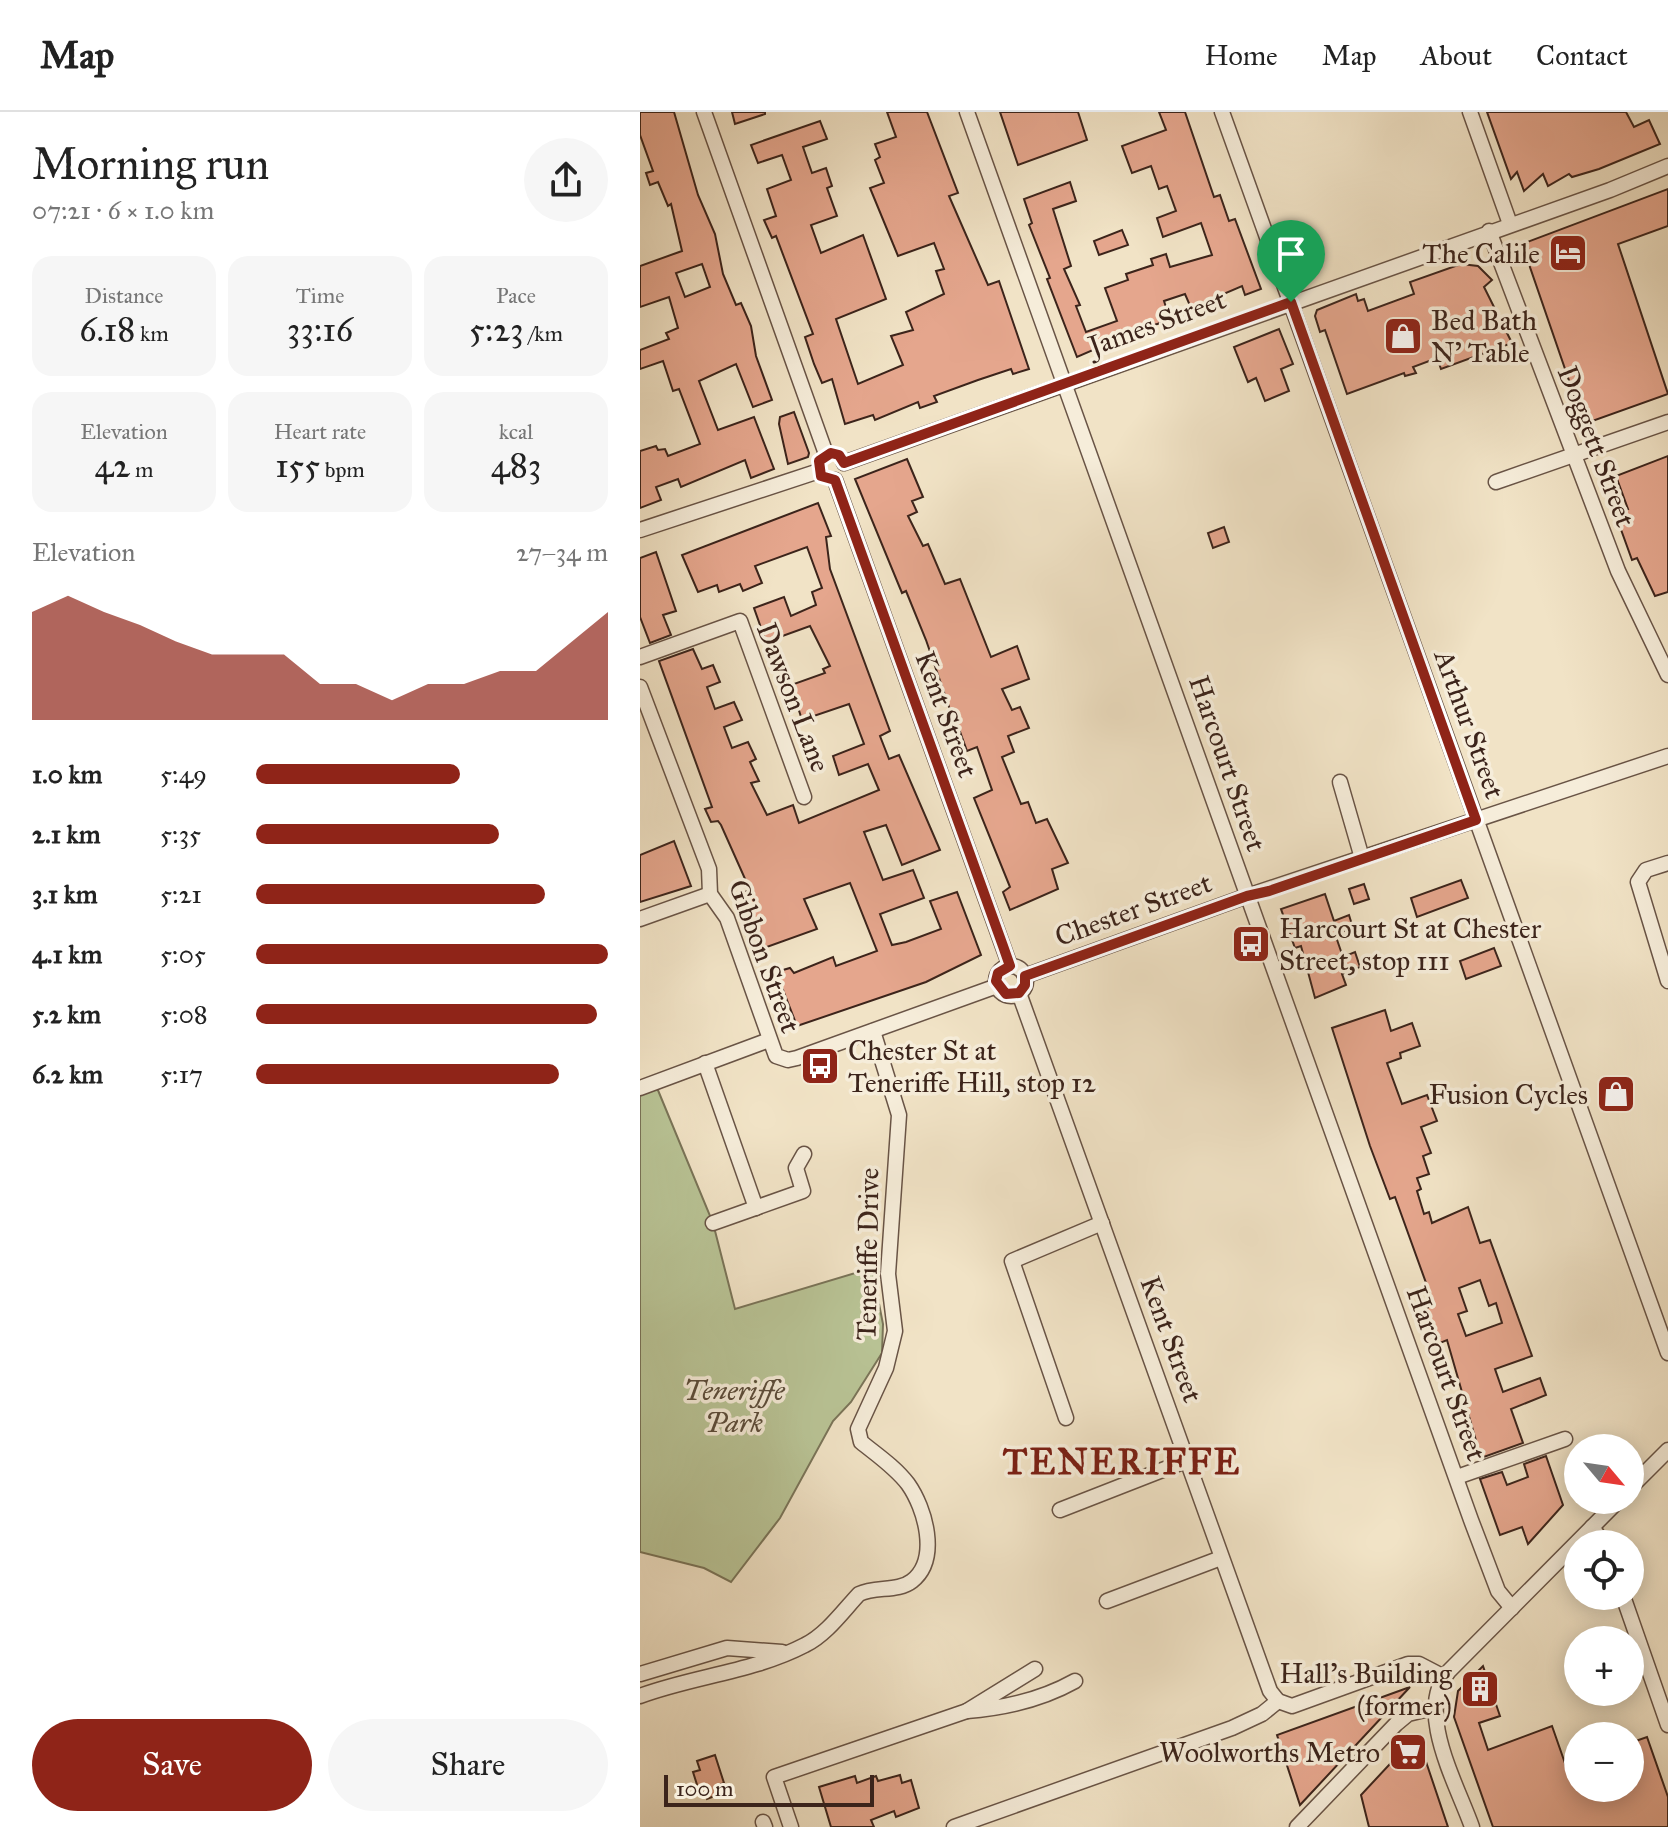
<!DOCTYPE html>
<meta charset="utf-8">
<style>
body{margin:0;font-family:"IM FELL Great Primer",serif;background:#f6f6f6;color:#222;height:100vh;display:flex;flex-direction:column;font-size:30px;white-space:nowrap}
*{box-sizing:border-box;margin:0}
p{font-size:26px;color:#767676}
.icon{flex:none;width:44px;height:44px;fill:none;stroke:currentColor;stroke-width:2;stroke-linecap:round;stroke-linejoin:round}
.map{position:relative;flex:1;overflow:hidden}
.panel{display:flex;flex-direction:column;background:#fff;width:640px}
.panel>*{flex:none}
.needle{width:52px;rotate:119deg}
.controls{position:absolute;left:924px;top:1322px;display:grid;gap:16px}
.controls a{display:grid;place-items:center;width:80px;height:80px;border-radius:50%;background:#fff;box-shadow:0 4px 20px #0003;font-size:40px}
.scale{position:absolute;left:24px;bottom:20px;width:210px;box-sizing:border-box;padding-left:8px;border:4px solid #3c241b;border-top:0;font-size:22px;line-height:28px;white-space:nowrap;color:#3c241b;-webkit-text-stroke:6px #f6edda;paint-order:stroke}
.pin{position:absolute;display:grid;place-items:center;width:68px;height:68px;color:#fff;margin:-82px -34px;border-radius:50% 50% 50% 0;rotate:-45deg;box-shadow:0 0 8px #0007}
.pin .icon{rotate:45deg}
.round{display:grid;place-items:center;flex:none;width:84px;height:84px;border-radius:42px;background:#f6f6f6}
.headline{display:flex;align-items:center;justify-content:space-between;height:136px;padding:0 32px}
h1{font-size:44px;font-weight:600;line-height:60px}
.metrics{display:grid;grid-template-columns:repeat(3,1fr);gap:12px;height:136px;padding:8px 32px}
.metrics div{display:grid;align-content:center;border-radius:20px;background:#f6f6f6;text-align:center}
.metrics b{font-size:34px;font-weight:600}
.metrics small{font-size:22px;font-weight:400}
.metrics p{font-size:22px}
.chart{height:224px;padding:16px 32px}
.chart p{display:flex;justify-content:space-between}
.chart svg{width:100%;height:144px;margin-top:8px;fill:#8f2418;opacity:.7}
.cta{display:flex;gap:16px;margin-top:auto;padding:16px 32px}
.cta a{flex:1;height:92px;border-radius:48px;background:#8f2418;color:#fff;font-size:32px;font-weight:600;line-height:92px;text-align:center}
.cta a+a{background:#f6f6f6;color:#222}
ul{padding:0 32px;list-style:none;font-size:26px}
li{display:grid;grid-template-columns:128px 96px 1fr;align-items:center;height:60px}
li i{height:20px;border-radius:10px;background:#8f2418}
header{display:flex;align-items:center;gap:48px;box-sizing:border-box;height:112px;padding:0 40px;background:#fff;border-bottom:2px solid #e0e0e0}
header strong{font-size:38px}
nav{display:flex;gap:44px;margin-inline-start:auto;font-size:28px}
main{display:flex;flex:1;min-height:0}
.map>svg:first-child{display:block}
.green{fill:#b9c496;stroke:#7a7458;stroke-width:2}
.building{fill:#e5a68d;stroke:#3c241b;stroke-width:2;fill-rule:evenodd}
.lines{fill:none;stroke-linecap:round;stroke-linejoin:round}
.minor-casing{stroke:#695446;stroke-width:17}
.minor{stroke:#f6edda;stroke-width:14}
.route-casing{stroke:#fff;stroke-width:16}
.route{stroke:#8f2418;stroke-width:10}
.labels{text-anchor:middle;stroke-width:7;stroke-linejoin:round;paint-order:stroke}
.poi-label{font-size:28px;fill:#3c241b;stroke:#f6edda;text-anchor:end}
.street-label{font-size:28px;fill:#3c241b;stroke:#f6edda}
.park-label{font-size:28px;font-style:italic;fill:#5b4c3a;stroke:#f6edda}
.district-label{font-size:36px;font-weight:bold;letter-spacing:2px;fill:#7a1f14;stroke:#f6edda}
</style>
<header>
<strong>Map</strong>
<nav><a>Home</a><a>Map</a><a>About</a><a>Contact</a></nav>
</header>
<main>
<section class="panel">
<div class="headline"><div><h1>Morning run</h1><p>07:21 · 6 × 1.0 km</p></div><a class="round"><svg class="icon" aria-label="share" viewBox="0 0 24 24"><path d="M12 15V3M7 8l5-5 5 5M5 13v7h14v-7"/></svg></a></div>
<div class="metrics">
<div><p>Distance</p><b>6.18<small> km</small></b></div>
<div><p>Time</p><b>33:16</b></div>
<div><p>Pace</p><b>5:23<small> /km</small></b></div>
</div>
<div class="metrics">
<div><p>Elevation</p><b>42<small> m</small></b></div>
<div><p>Heart rate</p><b>155<small> bpm</small></b></div>
<div><p>kcal</p><b>483</b></div>
</div>
<div class="chart"><p><span>Elevation</span>27–34 m</p>
<svg viewBox="0 0 160 44" preserveAspectRatio="none"><path d="M0 44V11L10 6L20 11L30 15L40 20L50 24L60 24L70 24L80 33L90 33L100 38L110 33L120 33L130 29L140 29L150 20L160 11V44z"/></svg>
</div>
<ul>
<li><b>1.0 km</b>5:49<i style="width:58%"></i></li>
<li><b>2.1 km</b>5:35<i style="width:69%"></i></li>
<li><b>3.1 km</b>5:21<i style="width:82%"></i></li>
<li><b>4.1 km</b>5:05<i style="width:100%"></i></li>
<li><b>5.2 km</b>5:08<i style="width:97%"></i></li>
<li><b>6.2 km</b>5:17<i style="width:86%"></i></li>
</ul>
<div class="cta"><a>Save</a><a>Share</a></div>
</section>
<div class="map">
<svg width="1028" height="1715" viewBox="0 0 1028 1715">
<rect width="100%" height="100%" fill="#f1e3c6"/>
<filter id="stains"><feTurbulence type="fractalNoise" baseFrequency=".0025" numOctaves="4"/><feColorMatrix values="0 0 0 0 .2 0 0 0 0 .09 0 0 0 0 .02 0 0 0 .5 -.17"/></filter>
<radialGradient id="worn" r=".72"><stop offset=".6" stop-color="#630" stop-opacity="0"/><stop offset="1" stop-color="#630" stop-opacity=".3"/></radialGradient>
<polygon class="green" points="15,971 73,1111 95,1197 232,1156 243,1212 242,1241 211,1290 193,1309 140,1406 91,1470 64,1456 0,1440 0,978"/>
<g class="building">
<path d="M0,0H34L58,83L75,122L83,162L96,193L101,191L111,214L116,244L132,288L113,295L96,252L59,269L78,318L114,305L134,357L111,366L105,348L41,375L38,367L16,375L21,388L0,396V339L16,334L18,338L25,337L28,344L60,332L39,277L33,279L23,249L0,257V238L29,227L26,221L38,216L29,185L0,195V154L42,139L31,92L28,94L18,70L10,73L6,61L13,59L0,23ZM62,152L70,175L45,185L36,161Z"/>
<polygon points="92,0 125,0 125,2 95,12"/>
<polygon points="247,0 287,0 318,81 309,84 348,173 359,169 389,257 373,262 371,257 338,268 294,284 297,290 280,296 278,290 235,308 233,303 205,312 192,267 182,271 174,252 165,225 173,222 136,124 132,126 124,108 136,104 127,77 151,68 142,43 118,51 111,33 180,9 187,27 163,35 172,61 186,56 192,74 187,76 197,104 171,113 181,141 223,123 246,187 196,207 218,272 263,253 251,224 273,218 266,200 304,182 296,159 304,157 294,131 258,144 230,76 244,71 235,48 240,45 235,32 256,25"/>
<polygon points="360,0 438,0 447,28 378,53"/>
<polygon points="519,0 545,0 574,85 580,83 589,109 595,107 621,177 605,183 602,174 551,196 545,182 524,189 530,208 511,214 513,220 494,227 492,221 437,245 407,167 410,166 389,113 392,111 384,87 430,70 436,89 413,97 431,154 424,157 440,193 436,194 446,220 477,209 465,176 488,168 486,162 513,153 511,147 526,142 530,155 572,143 561,111 523,125 517,106 536,99 527,74 519,77 511,54 492,61 482,34 526,18"/>
<polygon points="847,0 986,0 994,15 1009,8 1020,32 959,57 932,65 929,62 908,74 903,62 884,79 877,60 871,67"/>
<polygon points="1028,77 1028,114 978,132 1028,282 944,312 882,132"/>
<polygon points="482,118 488,133 459,143 454,129"/>
<polygon points="821,152 838,154 852,168 844,175 872,231 801,257 797,246 773,255 776,261 765,264 764,261 707,282 685,218 680,220 675,204 677,198 716,182 718,189 724,187 728,199 774,182 770,170"/>
<polygon points="639,217 653,252 641,257 649,279 625,289 616,266 608,270 594,235"/>
<polygon points="154,300 169,341 168,345 148,352 139,312 140,305"/>
<polygon points="1028,344 1028,480 1015,484 997,446 992,448 975,401 988,397 976,364"/>
<polygon points="267,347 283,385 272,389 277,400 268,404 283,434 288,432 305,472 320,467 351,545 377,534 389,567 362,577 372,598 380,595 389,616 368,624 374,640 362,645 381,692 388,690 396,711 407,707 428,751 412,757 418,777 370,798 363,780 370,775 334,686 352,678 337,635 327,639 319,617 317,618 286,528 266,479 262,481 215,367"/>
<polygon points="178,391 191,424 186,425 190,457 250,619 240,624 249,647 259,643 300,738 262,753 246,713 224,720 243,768 273,758 284,786 240,802 252,833 266,830 301,817 290,789 317,780 341,843 286,870 157,914 136,860 150,856 154,861 193,845 196,854 237,839 210,771 164,787 177,817 124,836 100,782 110,778 81,713 78,709 71,710 65,697 72,695 19,549 53,537 62,557 73,553 80,570 67,575 75,597 94,590 102,608 84,615 92,636 108,630 116,647 110,650 119,669 111,671 127,703 153,693 159,711 239,678 228,652 199,663 193,644 224,632 209,592 162,608 151,573 185,561 183,557 190,554 170,514 126,530 114,496 144,485 151,504 176,493 172,480 182,476 167,435 115,454 122,471 103,479 100,472 79,480 77,473 58,480 42,443"/>
<polygon points="584,415 589,430 573,436 568,421"/>
<polygon points="16,440 36,499 23,503 31,523 10,531 0,505 0,446"/>
<polygon points="34,729 51,774 0,790 0,743"/>
<polygon points="821,768 828,786 777,805 771,786"/>
<polygon points="724,772 729,787 714,792 709,777"/>
<polygon points="685,782 694,809 709,803 713,816 695,822 703,845 715,840 720,855 702,862 706,873 675,886 661,834 655,836 641,797"/>
<polygon points="854,836 861,854 826,867 820,849"/>
<path d="M745,898L751,919L772,911L780,934L760,941L761,946L747,951L762,992L787,983L797,1009L781,1015L791,1041L783,1044L789,1062L777,1066L781,1077L777,1079L784,1102L789,1100L792,1111L828,1095L840,1131L850,1128L892,1244L855,1257L863,1280L900,1266L906,1283L871,1297L883,1331L841,1346L807,1228L795,1233L787,1213L782,1198L794,1193L755,1085L750,1087L730,1034L692,916ZM840,1168L849,1194L856,1191L862,1211L826,1224L818,1202L827,1199L819,1176Z"/>
<polygon points="906,1344 923,1393 888,1432 882,1415 860,1423 840,1367 862,1360 867,1373 888,1365 884,1352"/>
<polygon points="843,1554 860,1604 839,1611 848,1638 912,1614 926,1654 938,1650 938,1676 990,1676 990,1631 1007,1625 1028,1685 1028,1715 853,1715 814,1605 818,1579"/>
<polygon points="770,1575 660,1693 637,1623"/>
<polygon points="777,1623 808,1715 729,1715 721,1683"/>
<polygon points="75,1643 84,1671 76,1674 80,1682 67,1687 64,1680 59,1679 53,1660 60,1658 57,1649"/>
<polygon points="260,1663 262,1671 271,1668 279,1696 256,1705 254,1699 231,1708 234,1715 191,1715 179,1675 215,1664 217,1671 236,1664 238,1669"/>
</g>
<g class="lines">
<g class="minor-casing">
<g id="minor">
<polyline points="64,0 186,342"/>
<polyline points="327,0 831,1408 858,1479 872,1496"/>
<polyline points="582,0 1028,1241"/>
<polyline points="830,0 870,112"/>
<polyline points="849,119 978,459 1028,563"/>
<polyline points="204,351 970,78 1028,54"/>
<polyline points="195,368 370,854"/>
<polyline points="856,370 1028,310"/>
<polyline points="0,418 179,359"/>
<polyline points="0,545 100,509 164,685"/>
<polyline points="0,575 69,757 70,782 87,806 136,944 148,948 157,946 357,874"/>
<polyline points="700,670 722,746"/>
<polyline points="1028,751 1006,758 998,770 1028,869"/>
<polyline points="0,807 70,782"/>
<circle cx="371" cy="869" r="15"/>
<polyline points="385,864 607,784 1028,644"/>
<polyline points="379,881 630,1579 638,1589 652,1594 768,1552 779,1552 804,1565"/>
<polyline points="65,951 116,1096"/>
<polyline points="0,976 129,928"/>
<polyline points="73,1111 163,1079 156,1056 164,1042"/>
<polyline points="426,1306 372,1149 462,1111"/>
<polyline points="817,1365 925,1327"/>
<polyline points="990,1376 1028,1338"/>
<polyline points="420,1398 548,1348"/>
<polyline points="952,1415 964,1432"/>
<polyline points="983,1484 1028,1613"/>
<polyline points="467,1489 581,1446"/>
<path d="M395,1557L327,1599C366,1596 401,1588 435,1569"/>
<polyline points="0,1562 87,1536 142,1540"/>
<path d="M0,1584C54,1564 113,1560 165,1533C186,1523 203,1499 219,1482C235,1474 258,1480 272,1469C300,1447 285,1396 268,1372C255,1355 237,1343 221,1330L218,1317L246,1256L255,1219L248,1162L259,1003L233,919"/>
<polyline points="123,1710 125,1715"/>
<polyline points="151,1715 134,1665 327,1599"/>
<polyline points="314,1715 592,1616 622,1602 638,1589"/>
<polyline points="657,1715 756,1612 768,1602 793,1596"/>
<path d="M832,1715C817,1672 774,1598 809,1559L979,1388"/>
</g>
</g>
<use href="#minor" class="minor"/>
</g>
<g class="lines">
<g class="route-casing">
<polygon id="route" points="651,190 836,708 629,779 607,784 385,864 385,873 379,881 366,882 356,869 358,861 370,854 363,834 195,368 181,364 179,349 191,341 199,343 204,351"/>
</g>
<use href="#route" class="route"/>
</g>
<defs>
<g id="hotel-square" transform="scale(2)"><rect x="-9" y="-9" width="18" height="18" rx="4" fill="#8f2418" stroke="#f6edda"/><path d="M-6-4.5h1.5V1H6V5H4.5V3h-9V5H-6ZM-4 0a1.8 1.8 0 1 1 3.6 0ZM.5 0V-2.5h3Q6-2.5 6 0Z" fill="#fff"/></g>
<g id="shop-square" transform="scale(2)"><rect x="-9" y="-9" width="18" height="18" rx="4" fill="#8f2418" stroke="#f6edda"/><path d="M-5-2.5h2.3a2.7 3.5 0 0 1 5.4 0H5L5.5 6h-11ZM-1.5-2.5h3a1.5 2.3 0 0 0-3 0Z" fill="#fff"/></g>
<g id="bus-square" transform="scale(2)"><rect x="-9" y="-9" width="18" height="18" rx="4" fill="#8f2418" stroke="#f6edda"/><path d="M-5-6H5V4H4V6H2V4H-2V6H-4V4H-5ZM-3.5-4V0h7V-4ZM-3.5 1.2v1.5H-2V1.2ZM2 1.2v1.5H3.5V1.2Z" fill="#fff"/></g>
<g id="building-square" transform="scale(2)"><rect x="-9" y="-9" width="18" height="18" rx="4" fill="#8f2418" stroke="#f6edda"/><path d="M-4-6H4V6H1V3H-1V6H-4ZM-2.5-4.3h1.7v1.8h-1.7ZM.8-4.3h1.7v1.8H.8ZM-2.5-1h1.7V.8h-1.7ZM.8-1h1.7V.8H.8Z" fill="#fff"/></g>
<g id="supermarket-square" transform="scale(2)"><rect x="-9" y="-9" width="18" height="18" rx="4" fill="#8f2418" stroke="#f6edda"/><path d="M-6-5.5h2.5l.6 2H6L4.5 2H-2.5L-4.4-4H-6ZM-1.5 3.2a1.3 1.3 0 1 0 .1 0ZM3 3.2a1.3 1.3 0 1 0 .1 0Z" fill="#fff"/></g>
</defs>
<g fill-rule="evenodd">
<use href="#hotel-square" x="928" y="141"/>
<use href="#shop-square" x="763" y="224"/>
<use href="#bus-square" x="611" y="832"/>
<use href="#bus-square" x="180" y="954"/>
<use href="#shop-square" x="976" y="982"/>
<use href="#building-square" x="840" y="1577"/>
<use href="#supermarket-square" x="768" y="1640"/>
</g>
<g class="labels">
<g class="poi-label">
<text x="900" y="151">The Calile</text>
<text x="791" y="218" text-anchor="start">Bed Bath<tspan x="791" dy="32">N' Table</tspan></text>
<text x="639" y="826" text-anchor="start">Harcourt St at Chester<tspan x="639" dy="32">Street, stop 111</tspan></text>
<text x="208" y="948" text-anchor="start">Chester St at<tspan x="208" dy="32">Teneriffe Hill, stop 12</tspan></text>
<text x="948" y="992">Fusion Cycles</text>
<text x="812" y="1571">Hall's Building<tspan x="812" dy="32">(former)</tspan></text>
<text x="740" y="1650">Woolworths Metro</text>
</g>
<g class="street-label">
<text transform="translate(517 210) rotate(-20)" y="10">James Street</text>
<text transform="translate(957 334) rotate(69)" y="10">Doggett Street</text>
<text transform="translate(154 585) rotate(69)" y="10">Dawson Lane</text>
<text transform="translate(307 602) rotate(70)" y="10">Kent Street</text>
<text transform="translate(830 612) rotate(70)" y="10">Arthur Street</text>
<text transform="translate(588 651) rotate(71)" y="10">Harcourt Street</text>
<text transform="translate(493 797) rotate(-20)" y="10">Chester Street</text>
<text transform="translate(125 844) rotate(70)" y="10">Gibbon Street</text>
<text transform="translate(227 1142) rotate(-89)" y="10">Teneriffe Drive</text>
<text transform="translate(532 1227) rotate(70)" y="10">Kent Street</text>
<text transform="translate(807 1261) rotate(70)" y="10">Harcourt Street</text>
</g>
<g class="park-label">
<text x="94" y="1288">Teneriffe<tspan x="94" dy="32">Park</tspan></text>
</g>
<g class="district-label">
<text x="482" y="1362">TENERIFFE</text>
</g>
</g>
<rect width="100%" height="100%" filter="url(#stains)"/>
<rect width="100%" height="100%" fill="url(#worn)"/>
</svg>
<div class="controls">
<a><svg class="needle" viewBox="-14 -14 28 28"><path d="M0-13l5 13h-10z" fill="#e53935"/><path d="M0 13l5-13h-10z" fill="#767676"/></svg></a>
<a><svg class="icon" aria-label="locate" viewBox="0 0 24 24"><circle cx="12" cy="12" r="6"/><path d="M12 2v4M12 18v4M2 12h4M18 12h4"/></svg></a>
<a>+</a>
<a>−</a>
</div>
<div class="scale">100 m</div>
<div class="pin" style="left:651px;top:190px;background:#1e9e55"><svg class="icon" aria-label="arrive" viewBox="0 0 24 24"><path d="M6 21V4h12l-3 4 3 4H6"/></svg></div>
</div>
</main>
